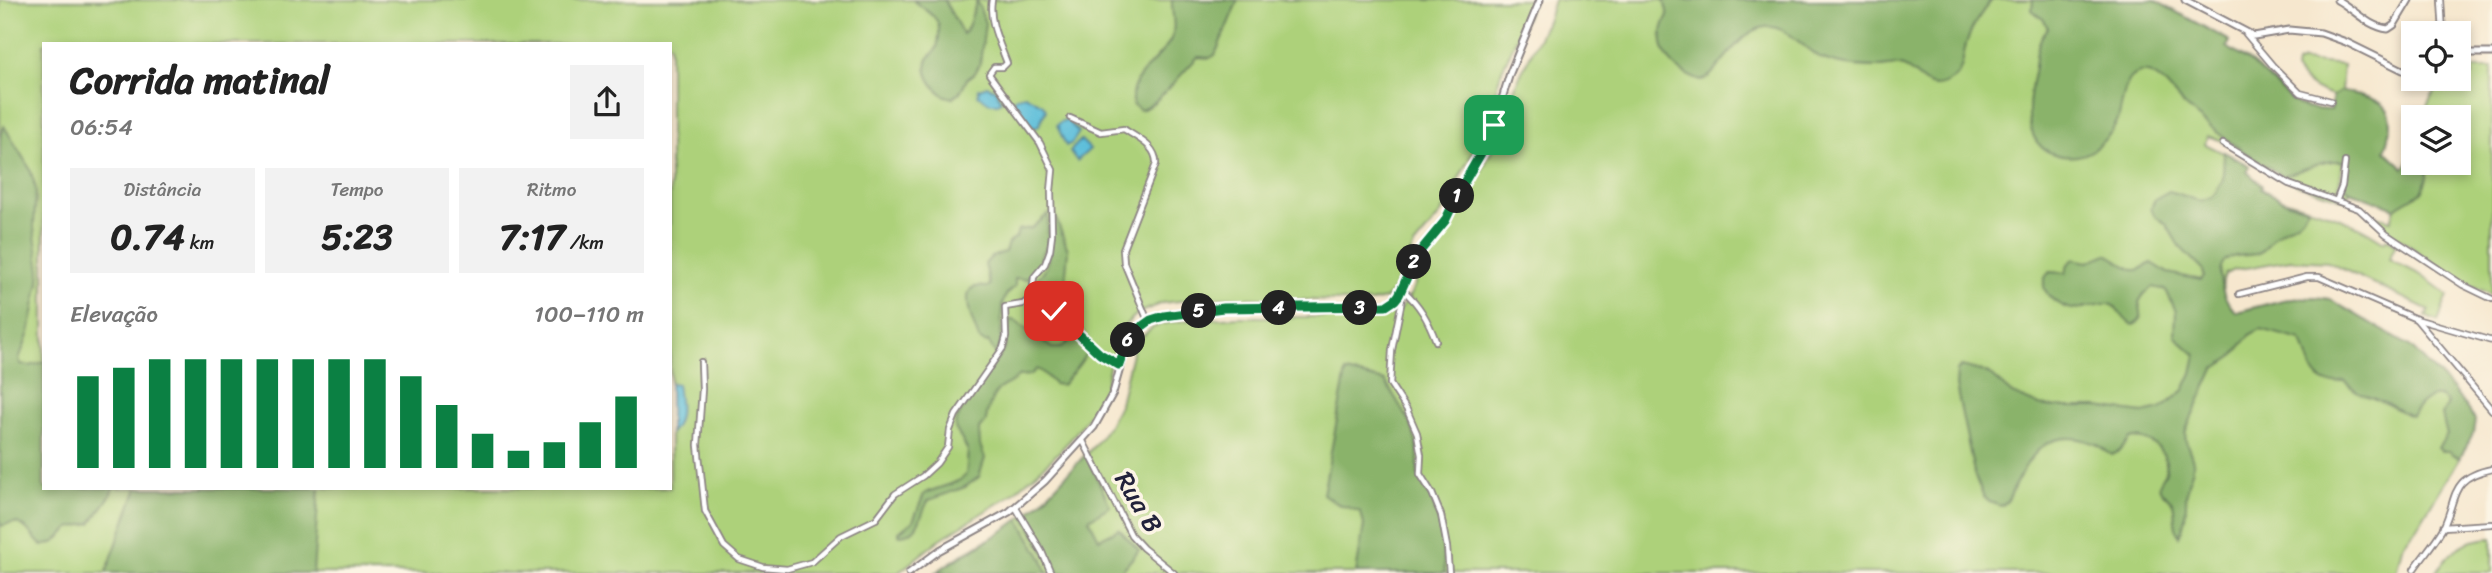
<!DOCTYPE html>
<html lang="pt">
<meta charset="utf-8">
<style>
body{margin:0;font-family:Sriracha,sans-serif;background:#f2f2f2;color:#222;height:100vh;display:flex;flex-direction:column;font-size:26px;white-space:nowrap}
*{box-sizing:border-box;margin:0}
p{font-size:23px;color:#767676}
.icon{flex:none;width:38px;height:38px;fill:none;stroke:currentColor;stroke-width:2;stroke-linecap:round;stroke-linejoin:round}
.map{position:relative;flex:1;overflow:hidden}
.details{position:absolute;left:42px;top:42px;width:630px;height:448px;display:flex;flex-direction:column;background:#fff;border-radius:0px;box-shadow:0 4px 10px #0003}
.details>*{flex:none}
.controls{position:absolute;left:2401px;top:21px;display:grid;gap:14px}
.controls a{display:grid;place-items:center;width:70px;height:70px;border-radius:0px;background:#fff;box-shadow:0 4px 10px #0003;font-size:35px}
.pin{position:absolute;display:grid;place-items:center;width:60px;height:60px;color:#fff;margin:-30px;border-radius:14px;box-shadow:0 4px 10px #0006}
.km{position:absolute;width:35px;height:35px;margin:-18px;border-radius:50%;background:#222;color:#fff;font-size:19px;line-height:35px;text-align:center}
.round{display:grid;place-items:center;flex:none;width:74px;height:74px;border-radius:0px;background:#f2f2f2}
.overview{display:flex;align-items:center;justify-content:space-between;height:119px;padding:0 28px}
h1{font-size:38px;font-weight:800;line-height:52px}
.stats{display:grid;grid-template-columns:repeat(3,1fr);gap:10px;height:119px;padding:7px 28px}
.stats div{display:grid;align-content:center;border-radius:0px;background:#f2f2f2;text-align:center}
.stats b{font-size:35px;font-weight:800}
.stats small{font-size:19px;font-weight:400}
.stats p{font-size:19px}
.chart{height:196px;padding:14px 28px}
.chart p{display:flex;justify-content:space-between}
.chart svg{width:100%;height:126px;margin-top:7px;stroke:#0b8043;stroke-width:6}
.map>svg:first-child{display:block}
.green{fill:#add17a;stroke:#687a5a;stroke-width:2;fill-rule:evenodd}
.forest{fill:#8ab36a;stroke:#566a52;stroke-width:2}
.water{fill:#5cbeda;stroke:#3f708a;stroke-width:2}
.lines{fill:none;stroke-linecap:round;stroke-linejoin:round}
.minor-casing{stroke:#8c8484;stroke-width:8}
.tertiary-casing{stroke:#8c8484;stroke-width:9}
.minor{stroke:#fff;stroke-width:4.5}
.tertiary{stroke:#fff;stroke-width:5}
.route-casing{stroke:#fff;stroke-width:14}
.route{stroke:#0b8043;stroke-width:9}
.labels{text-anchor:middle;stroke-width:7;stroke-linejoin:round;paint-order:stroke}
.street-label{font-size:26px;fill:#22223b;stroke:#fcf5e5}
</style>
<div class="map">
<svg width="2492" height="573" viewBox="0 0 2492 573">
<rect width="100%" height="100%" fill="#fcf5e5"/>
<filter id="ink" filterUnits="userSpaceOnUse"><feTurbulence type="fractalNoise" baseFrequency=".0143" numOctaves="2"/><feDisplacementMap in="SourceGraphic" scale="14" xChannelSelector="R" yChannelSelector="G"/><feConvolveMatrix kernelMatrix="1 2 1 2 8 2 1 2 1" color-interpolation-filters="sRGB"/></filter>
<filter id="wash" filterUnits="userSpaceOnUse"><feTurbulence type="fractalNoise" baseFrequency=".00686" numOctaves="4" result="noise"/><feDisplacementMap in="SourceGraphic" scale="28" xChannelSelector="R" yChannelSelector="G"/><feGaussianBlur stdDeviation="1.57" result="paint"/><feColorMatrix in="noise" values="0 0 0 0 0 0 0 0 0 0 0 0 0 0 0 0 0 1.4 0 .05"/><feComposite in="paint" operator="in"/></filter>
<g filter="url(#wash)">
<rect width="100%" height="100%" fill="#f6e7ce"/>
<g class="green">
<path d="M0,0H1534L1501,72L1484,130L1440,215L1414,246L1391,294L1385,299L1371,302L1214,297L1162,303L1138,313L1124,326L1119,337L1110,363L1104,392L1098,403L1071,439L1052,459L1011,495L939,540L898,573H0ZM44,44H670V488H44Z"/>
<path d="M1554,0H2154L2230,41L2227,47L2252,63L2298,104L2310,109L2330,110L2333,96C2318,92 2304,84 2295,70L2296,64L2303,61L2343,65L2341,91C2383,100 2401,103 2385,150L2404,168L2413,154V163H2459V117H2423C2433,86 2441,82 2473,76L2472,68H2492V295C2449,277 2404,243 2368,214L2391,220L2395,208L2350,191L2346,200L2339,198L2348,161H2343L2337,197L2298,185L2220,140L2207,136L2205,144L2250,166L2247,172L2262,185L2261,189C2281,201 2301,205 2324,212C2345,219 2366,230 2384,242L2387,239L2396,244L2389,259L2421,275L2448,295L2438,321L2426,317L2429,310L2328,262L2291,260L2234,270L2225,274C2219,287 2224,303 2236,312L2283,300L2315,297L2329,299L2411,347L2453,390L2475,420L2466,448L2418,526L2402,547L2396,573H935L964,553L1007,529L1042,501L1094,446L1109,425L1120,403L1133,349L1137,341L1152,328L1162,324L1188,320L1239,317H1374L1389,315L1401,308L1411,294L1426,256L1450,229L1459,214L1496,143L1517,82L1548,19Z"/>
<path d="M2492,538V573H2434C2453,550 2461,540 2492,538Z"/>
</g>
<g class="forest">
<path d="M913,0H944L963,34L968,27L977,0L985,23L980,64L975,73L967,79L960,92L952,98C938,96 921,74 928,59C930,56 933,54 935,51C939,45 940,30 938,23C935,14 920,7 913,0Z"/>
<path d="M1172,0H1238L1215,55L1210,58L1198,57C1185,69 1156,107 1140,110L1133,105C1125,78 1161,60 1171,39C1177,26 1171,13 1172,0Z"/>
<path d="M1664,0H1992C1982,11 1972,27 1967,41C1962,54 1965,72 1952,80C1925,98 1920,70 1900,66C1893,64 1886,67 1879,67C1861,67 1836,65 1821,58C1803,49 1786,24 1765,27C1735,32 1717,78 1701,81C1670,70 1651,46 1668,15Z"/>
<path d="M2033,0H2154L2230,41L2227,47L2255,66L2287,96L2303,108L2330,110L2333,96L2341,91C2383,100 2401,103 2385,151L2404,168L2413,154V163H2427V177L2423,191L2395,208L2350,191L2344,186L2348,162C2325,157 2304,171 2282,176C2247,154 2213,132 2183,104C2173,95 2161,75 2147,73C2121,69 2124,107 2117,122C2112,133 2102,143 2093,150C2083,157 2068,158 2057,155C2018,145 2029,95 2035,67C2036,59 2036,49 2040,41C2041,36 2045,32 2048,28L2043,19L2032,10Z"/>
<path d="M4,126L30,169L36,189L34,228L40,271L39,282L29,333L19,359L21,364L30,366L44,362V488H113L110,496L91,523L70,528L55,542L43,546C34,541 28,525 17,523C12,522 5,525 0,526V138Z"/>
<path d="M2224,152L2250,166L2247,172L2262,185L2261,189L2289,203L2308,208C2296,230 2289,222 2276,235C2269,241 2267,248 2260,253C2250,257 2236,253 2227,259C2212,268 2224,306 2238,312L2283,300L2315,297L2329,299L2411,347L2453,390L2475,420L2473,433L2460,459L2449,451H2441L2438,448L2447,435L2442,415L2448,404C2435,387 2420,404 2412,416C2402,413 2394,407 2385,403C2365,394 2363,398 2344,381C2341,382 2337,383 2333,383C2310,385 2309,353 2301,340L2261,329L2251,334L2232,357L2214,369L2186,430C2183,442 2191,450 2193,462C2195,470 2190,475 2188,483C2184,502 2189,517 2179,537C2173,524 2176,515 2173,504C2170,497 2160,494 2159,486C2159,481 2165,477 2166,471C2169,451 2148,435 2130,439L2120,451L2112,455C2105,451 2100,445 2093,443C2052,427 2032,450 2015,485C2011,493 2009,503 2000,506L1990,502L1984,497L1975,477L1956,386L1957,371L1962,366L1988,373L2012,394L2038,405L2054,407H2098L2143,413L2161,409L2184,390L2192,373L2196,355L2175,336L2176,311L2166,290L2153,287L2144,294L2139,302C2141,312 2145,321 2133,325C2122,321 2119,305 2108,304C2097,303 2085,309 2074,309C2057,309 2032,286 2050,272L2066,273L2068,264L2074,259L2088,262L2107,254L2133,270H2138L2152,263L2168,273L2201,280L2204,276L2203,270L2179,246L2166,224L2154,215L2151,208L2155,199L2169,191L2200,201L2214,196L2223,179Z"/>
<path d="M1053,210L1068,250L1064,298L1073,321L1085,334L1089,343L1036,296C1029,281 1039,279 1046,268C1051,259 1052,222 1053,210Z"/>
<path d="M1048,214V245L1041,256L1042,264L1026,279L1015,278V287C991,300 1009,334 996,354L988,342L985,343L979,339C975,328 962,299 971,289C975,285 982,287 987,287L990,285L985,264L991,257L1005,252L1008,243L1016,237L1018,230L1032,228Z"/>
<path d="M1034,298L1050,310L1089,347C1084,361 1072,373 1062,385L1054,384L1042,372L1037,369L1030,375L1018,376C1011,385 1006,383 999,389C992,395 986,414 986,422L979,429L980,445L985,458L979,477L965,487L929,500C919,514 922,534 899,535V532L913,521L924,494C934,488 963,483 966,474C967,472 967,456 968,451L955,428L956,419L1005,348L1009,320H1014L1052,348H1060L1068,342L1069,337L1059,322L1050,317L1043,310C1037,308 1031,313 1028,304Z"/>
<polygon points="1346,372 1385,381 1411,424 1418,449 1418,474 1432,500 1441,528 1445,573 1356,573 1364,525 1361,512 1338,504 1323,494"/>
<polygon points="1086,454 1110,506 1089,519 1099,539 1119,529 1139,550 1120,573 1056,573 1024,516 1042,501"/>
<polygon points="137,488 319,488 313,573 106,573"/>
<path d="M1019,519L1043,560L1047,573H935C962,554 993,540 1019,519Z"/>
</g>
<g class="water">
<polygon points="987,86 996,90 1001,100 999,103 991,103 978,95 979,89"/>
<polygon points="1025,95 1043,105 1046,110 1039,125 1035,128 1027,122 1014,102 1016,97"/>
<polygon points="1066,120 1079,132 1072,143 1066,146 1057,125 1060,122"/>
<polygon points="1081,140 1090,149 1077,161 1070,151"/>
<path d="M670,383L677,384C679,401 684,420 670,433Z"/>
</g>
</g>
<g filter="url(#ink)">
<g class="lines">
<g class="minor-casing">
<g id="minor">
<path d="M992,0C988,21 1000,44 1007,63L1003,67H994L989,74L1040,143L1053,170L1051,191L1052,234L1050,250L1045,264L1034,277L1032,293L1100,354L1120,365"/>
<polyline points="2441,0 2443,33"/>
<polyline points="2246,34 2273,66 2300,93 2331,101"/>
<path d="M1070,118L1101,132L1124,129C1138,139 1157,146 1156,164L1123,249L1124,263L1148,321"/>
<polyline points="2223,144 2289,184 2359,209 2386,234 2463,285 2492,299"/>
<polyline points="2337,199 2342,186 2345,162"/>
<polyline points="1402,289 1401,305 1392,350 1390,384 1407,410 1417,433 1421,455 1420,474 1432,493 1441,515 1447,547 1449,573"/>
<path d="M1403,290C1420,305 1428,320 1436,341"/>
<polyline points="2239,294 2307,277 2319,277 2416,319 2492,341"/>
<polyline points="2416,319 2492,410"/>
<polyline points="701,362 702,389 698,445 705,511 724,546 739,559 763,567 787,569 812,562 841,536 876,519 895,494 923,476 937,463 948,447 950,430 956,415 1003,348 1006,337 1005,307 1023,304 1034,296"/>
<polyline points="1083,441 1131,535 1143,548 1174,573"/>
<polyline points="1016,508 1042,552 1051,573"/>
<polyline points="2443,527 2492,524"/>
<path d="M2414,569C2423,556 2435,542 2443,528C2458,498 2448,478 2492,469"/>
</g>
</g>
<g class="tertiary-casing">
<g id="tertiary">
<polyline points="2185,0 2254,36 2289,30 2321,33 2346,42 2413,75"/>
<path d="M2337,0C2354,9 2368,27 2388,29L2394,25L2409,0"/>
<polyline points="2459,56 2469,53 2492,53"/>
<polyline points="909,573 940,550 1009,512 1045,481 1094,427 1113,393 1127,343 1134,332 1151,320 1175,313 1223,308 1380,307 1395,300 1417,255 1445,221 1462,186 1484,148 1494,125 1510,73 1540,0"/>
</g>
</g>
<use href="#minor" class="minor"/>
<use href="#tertiary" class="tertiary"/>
</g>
</g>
<g class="lines" filter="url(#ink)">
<g class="route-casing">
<polyline id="route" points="1054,311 1100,354 1119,365 1127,343 1134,332 1151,320 1164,316 1223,308 1386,306 1395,300 1399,295 1417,255 1445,221 1462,186 1484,148 1494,125"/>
</g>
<use href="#route" class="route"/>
</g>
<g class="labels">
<g class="street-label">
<text transform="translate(1139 502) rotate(59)" y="9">Rua B</text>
</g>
</g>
</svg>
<div class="controls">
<a><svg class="icon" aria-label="locate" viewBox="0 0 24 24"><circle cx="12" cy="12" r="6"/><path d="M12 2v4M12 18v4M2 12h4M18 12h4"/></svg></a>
<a><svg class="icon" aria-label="layers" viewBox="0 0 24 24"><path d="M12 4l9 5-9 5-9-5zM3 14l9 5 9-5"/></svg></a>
</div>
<div class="pin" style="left:1494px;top:125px;background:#1e9e55"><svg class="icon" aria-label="arrive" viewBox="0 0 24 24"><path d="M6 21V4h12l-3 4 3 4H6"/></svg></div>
<div class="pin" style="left:1054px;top:311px;background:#d93025"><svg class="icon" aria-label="check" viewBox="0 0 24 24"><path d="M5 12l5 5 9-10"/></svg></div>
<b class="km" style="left:1457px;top:196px">1</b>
<b class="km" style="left:1414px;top:262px">2</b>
<b class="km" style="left:1360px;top:308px">3</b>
<b class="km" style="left:1279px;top:308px">4</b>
<b class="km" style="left:1199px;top:311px">5</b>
<b class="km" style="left:1128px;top:340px">6</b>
<section class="details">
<div class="overview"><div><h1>Corrida matinal</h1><p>06:54</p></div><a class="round"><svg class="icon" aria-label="share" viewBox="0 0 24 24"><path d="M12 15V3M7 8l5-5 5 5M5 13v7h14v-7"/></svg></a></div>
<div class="stats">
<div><p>Distância</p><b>0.74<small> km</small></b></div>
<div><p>Tempo</p><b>5:23</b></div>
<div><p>Ritmo</p><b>7:17<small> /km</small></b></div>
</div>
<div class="chart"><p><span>Elevação</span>100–110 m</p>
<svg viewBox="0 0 160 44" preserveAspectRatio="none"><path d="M5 44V12M15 44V9M25 44V6M35 44V6M45 44V6M55 44V6M65 44V6M75 44V6M85 44V6M95 44V12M105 44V22M115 44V32M125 44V38M135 44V35M145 44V28M155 44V19"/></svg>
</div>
</section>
</div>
